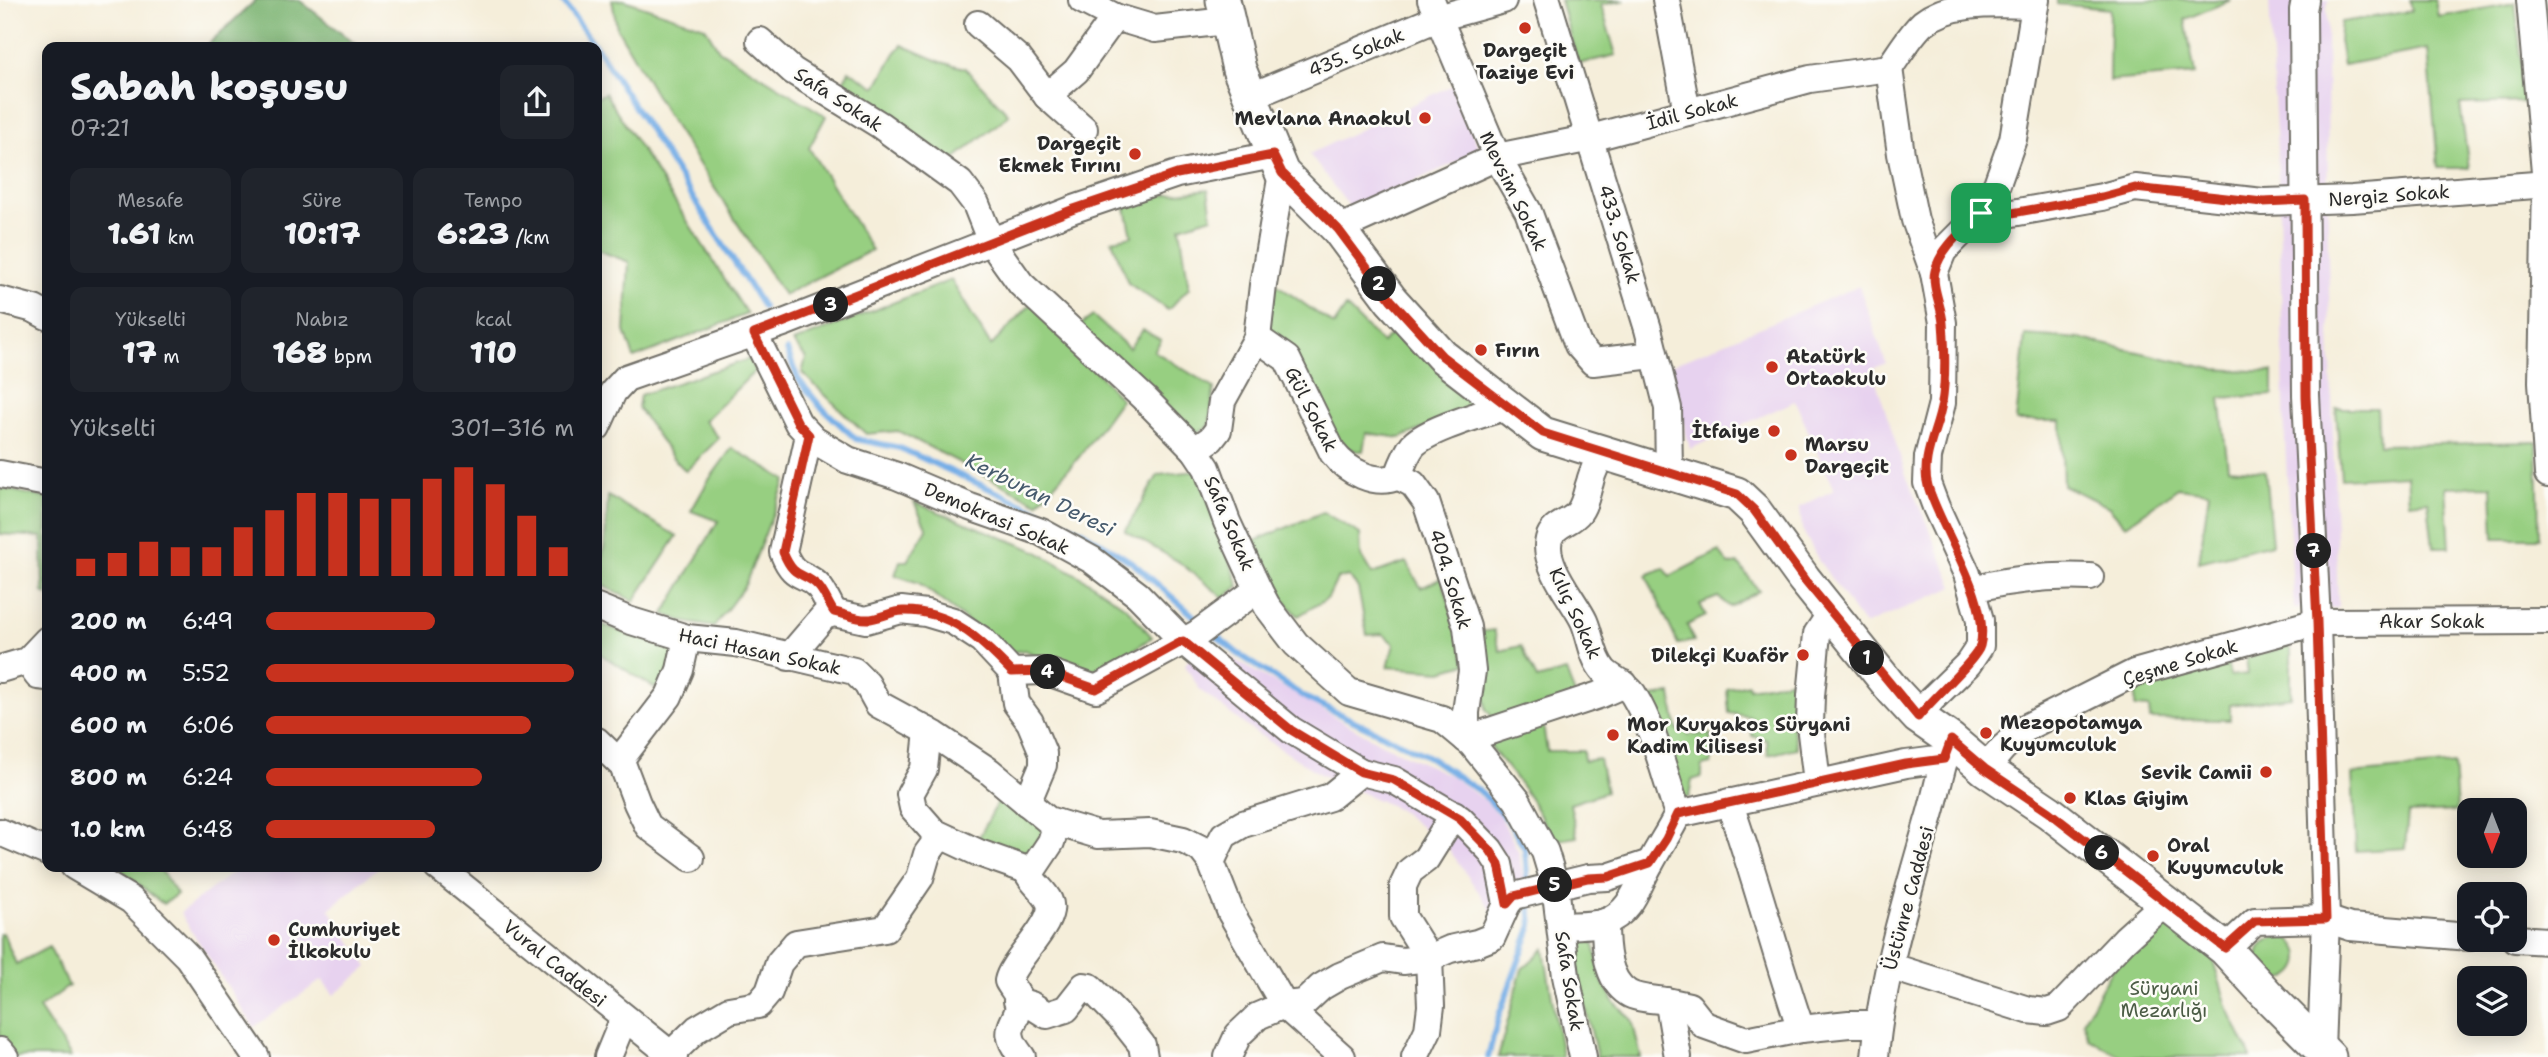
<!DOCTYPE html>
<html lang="tr">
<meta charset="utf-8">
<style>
body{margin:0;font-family:"Shantell Sans",sans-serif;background:#20242c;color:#f1f3f6;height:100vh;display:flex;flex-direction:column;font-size:26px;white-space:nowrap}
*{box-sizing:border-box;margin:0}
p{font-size:23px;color:#9ea1a6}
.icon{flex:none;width:38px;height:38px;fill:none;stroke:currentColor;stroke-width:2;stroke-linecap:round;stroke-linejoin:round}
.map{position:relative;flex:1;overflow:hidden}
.drawer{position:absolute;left:42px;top:42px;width:560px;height:830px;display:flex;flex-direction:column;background:#171b24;border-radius:14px;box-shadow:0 4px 18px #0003}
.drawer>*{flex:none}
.needle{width:46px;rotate:180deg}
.fabs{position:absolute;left:2457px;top:798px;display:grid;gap:14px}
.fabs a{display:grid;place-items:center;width:70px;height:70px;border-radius:14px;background:#171b24;box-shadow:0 4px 18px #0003;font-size:35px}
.pin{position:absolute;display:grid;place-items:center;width:60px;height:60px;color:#fff;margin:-30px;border-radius:14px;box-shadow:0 4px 10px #0006}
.km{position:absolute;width:35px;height:35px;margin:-18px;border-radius:50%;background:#222;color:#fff;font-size:19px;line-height:35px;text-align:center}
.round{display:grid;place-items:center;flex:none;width:74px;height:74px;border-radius:14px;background:#20242c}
.headline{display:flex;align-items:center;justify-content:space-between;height:119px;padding:0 28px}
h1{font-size:38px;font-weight:800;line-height:52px}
.stats{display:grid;grid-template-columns:repeat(3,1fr);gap:10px;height:119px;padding:7px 28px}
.stats div{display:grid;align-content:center;border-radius:14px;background:#20242c;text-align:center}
.stats b{font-size:30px;font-weight:800}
.stats small{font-size:19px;font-weight:400}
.stats p{font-size:19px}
.chart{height:196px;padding:14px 28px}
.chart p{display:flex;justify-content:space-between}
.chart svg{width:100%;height:126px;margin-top:7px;stroke:#c8321e;stroke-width:6}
ul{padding:0 28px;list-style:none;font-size:23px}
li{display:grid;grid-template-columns:112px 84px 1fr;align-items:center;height:52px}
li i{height:18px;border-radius:9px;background:#c8321e}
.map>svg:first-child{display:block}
.built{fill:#e7d2ef}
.green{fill:#97cf81;stroke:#617d56;stroke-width:2}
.forest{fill:#79b26f;stroke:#526e4d;stroke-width:2}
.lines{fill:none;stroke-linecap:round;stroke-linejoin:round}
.stream{stroke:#76aee6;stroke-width:6}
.minor-casing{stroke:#726f68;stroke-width:30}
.major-casing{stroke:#726f68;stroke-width:37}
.minor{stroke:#fff;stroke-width:26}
.major{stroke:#fff;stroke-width:33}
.route-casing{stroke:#fff;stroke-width:14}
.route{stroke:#c8321e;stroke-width:9}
.poi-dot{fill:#c8321e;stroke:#fdfcf7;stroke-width:2.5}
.labels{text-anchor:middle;stroke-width:5;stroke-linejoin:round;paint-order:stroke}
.poi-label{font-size:19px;font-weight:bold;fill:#2b2b2b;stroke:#fdfcf7;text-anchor:start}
.street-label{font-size:19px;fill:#2b2b2b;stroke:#fdfcf7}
.park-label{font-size:19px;fill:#4b5c45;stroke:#fdfcf7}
.water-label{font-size:21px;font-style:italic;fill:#45596c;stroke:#fdfcf7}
</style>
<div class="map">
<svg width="2548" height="1057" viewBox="0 0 2548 1057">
<rect width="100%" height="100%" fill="#fdfcf7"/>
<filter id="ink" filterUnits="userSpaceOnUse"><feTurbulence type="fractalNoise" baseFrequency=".0143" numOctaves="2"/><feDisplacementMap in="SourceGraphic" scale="14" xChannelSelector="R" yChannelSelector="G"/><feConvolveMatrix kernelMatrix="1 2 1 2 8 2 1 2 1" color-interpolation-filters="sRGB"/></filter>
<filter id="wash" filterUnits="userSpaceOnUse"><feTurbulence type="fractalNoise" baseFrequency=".00686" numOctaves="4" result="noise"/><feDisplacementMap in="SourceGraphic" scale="28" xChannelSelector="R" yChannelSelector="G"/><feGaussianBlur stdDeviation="1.57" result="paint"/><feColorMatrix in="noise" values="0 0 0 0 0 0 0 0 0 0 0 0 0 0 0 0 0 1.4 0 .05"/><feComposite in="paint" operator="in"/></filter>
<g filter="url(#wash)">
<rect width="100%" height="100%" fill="#f5eeda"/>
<g class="built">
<polygon points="2269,0 2329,0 2327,7 2328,256 2338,608 2294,609 2285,441 2278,169"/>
<polygon points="1453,85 1480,152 1351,209 1309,154"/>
<polygon points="1859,286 1886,363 1872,369 1907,478 1954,587 1864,625 1819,561 1802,529 1800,507 1834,490 1795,401 1690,449 1669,366"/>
<polygon points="1202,641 1380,743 1451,776 1485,801 1501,818 1519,853 1524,885 1494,914 1448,848 1396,808 1320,774 1250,729 1200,690 1185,665"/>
<polygon points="241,866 380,866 329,909 368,967 334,995 322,980 254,1027 180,913"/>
</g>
<g class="green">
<polygon points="612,0 624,0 705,27 719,50 826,116 809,148 872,250 784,295 669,118 617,28"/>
<polygon points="1560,0 1626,0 1601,5 1616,55 1578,64"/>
<polygon points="2057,0 2231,0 2185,19 2195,74 2109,81 2110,9 2057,4"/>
<polygon points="2410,0 2435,0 2438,17 2515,3 2526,102 2460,104 2469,168 2438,168 2428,49 2343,65 2339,40 2341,22 2412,11"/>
<polygon points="902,45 941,62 965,68 1009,115 949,163 840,87 849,71 876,87 895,53"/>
<polygon points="605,93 747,314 634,358 625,331 629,262 597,250 597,97"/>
<polygon points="1208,189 1212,217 1180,227 1189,288 1168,310 1128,283 1112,240 1132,236 1124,200"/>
<polygon points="951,280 991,346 1034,301 1121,399 1079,457 1038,503 898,431 866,434 802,373 806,358 793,342"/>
<polygon points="1276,284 1334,325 1346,307 1382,343 1398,328 1482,403 1401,438 1366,433 1363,451 1356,451 1336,444 1267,329"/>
<polygon points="1093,316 1129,348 1143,330 1161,340 1154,351 1214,388 1209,427 1187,436 1079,326"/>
<polygon points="2025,335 2082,339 2212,369 2273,372 2273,395 2220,398 2228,468 2265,471 2272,544 2199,562 2209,492 2178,488 2125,526 2109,507 2063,485 2061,421 2016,421"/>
<polygon points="749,359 755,371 704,421 719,438 686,471 673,458 638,408 640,395"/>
<polygon points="2336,408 2377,408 2379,445 2537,442 2539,538 2494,538 2492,486 2446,487 2450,547 2433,547 2428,501 2409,503 2407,475 2341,479"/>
<polygon points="732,448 786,480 745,585 714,627 685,622 664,614 718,521 691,511 708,481"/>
<polygon points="1197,471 1239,586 1224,598 1179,562 1125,531 1158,475"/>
<polygon points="0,488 47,498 47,595 43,592 42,537 0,534"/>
<polygon points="608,496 677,536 634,601 597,583 605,543"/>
<polygon points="914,502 1036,551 1086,580 1127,608 1152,637 1108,668 1078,670 1052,663 1025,650 1008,653 919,583 895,575 900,561 907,561 927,529"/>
<polygon points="1323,512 1360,534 1361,556 1372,574 1406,562 1421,588 1442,578 1466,664 1442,671 1388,667 1394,644 1383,634 1367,635 1358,588 1348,576 1337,579 1328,598 1298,616 1267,581 1250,543"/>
<polygon points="1719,551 1729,565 1738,563 1759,591 1730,607 1718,597 1700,604 1706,616 1687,625 1694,641 1678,644 1646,575 1664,568 1670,576"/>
<polygon points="597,623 678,650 668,678 655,688 597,652"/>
<polygon points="1494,630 1500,651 1521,646 1537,679 1566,671 1575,695 1495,721 1486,709 1478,632"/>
<polygon points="2291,645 2291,697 2230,705 2230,720 2150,719 2149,708 2135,707 2136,681 2227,662 2230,676 2248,674 2246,658"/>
<polygon points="1806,678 1806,725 1792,726 1797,748 1768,755 1767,740 1752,736 1751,717 1729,713 1727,689 1748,684 1749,688"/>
<polygon points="1671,694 1677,730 1688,731 1688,735 1711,734 1711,764 1702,766 1702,777 1692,780 1689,797 1684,798 1646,698"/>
<path d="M1543,725L1547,751H1583L1584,761L1599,759L1606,792L1570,804L1577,837L1552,841C1536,801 1513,774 1485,741Z"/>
<polygon points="2454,764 2457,811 2408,813 2405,848 2356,851 2352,774"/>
<polygon points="1003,793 1044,830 1030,855 1019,858 978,839"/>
<polygon points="116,866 158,866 177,894 163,904"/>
<polygon points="2169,926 2212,957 2228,1009 2251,1057 2122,1057 2089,1039 2083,1021 2116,962"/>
<polygon points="3,933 16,964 49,947 69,986 39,1008 71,1057 12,1057 0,1041 0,934"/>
<polygon points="1592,936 1602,981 1615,1003 1632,1020 1641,1057 1597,1057 1576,964 1580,942"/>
<circle cx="2279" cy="958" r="21"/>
<polygon points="1544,949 1562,1057 1498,1057 1522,969"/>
</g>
<polygon class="forest" points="256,0 299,0 359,47 205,47"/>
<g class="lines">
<g class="stream">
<polyline points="562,0 596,47"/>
<polyline points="597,48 763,307"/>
<polyline points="787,350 798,379 820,406 856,439 900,448 1082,531 1133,563 1203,624"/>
<polyline points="1211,631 1237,653 1306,698 1429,757 1482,793 1508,820 1525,849 1528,888"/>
<polyline points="1488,1057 1499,1015 1532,925 1529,898"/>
</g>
</g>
</g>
<g filter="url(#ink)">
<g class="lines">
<g class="minor-casing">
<g id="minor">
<polyline points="1082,0 1115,17 1155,29 1226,21"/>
<polyline points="1431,0 1497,157 1528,211 1578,345 1593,362 1653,355"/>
<polyline points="1547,0 1648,329 1668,408 1669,472"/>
<polyline points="1666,0 1687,112"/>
<polyline points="2305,0 2303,10 2306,395 2317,622 2326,919 2321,1049"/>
<polyline points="2530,0 2546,184 2542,382 2548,474"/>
<polyline points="978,24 1019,59 1047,96 1076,71 1115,17"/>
<polyline points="760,41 793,71 880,125 960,183 976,204 991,242 1021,284 1146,400 1195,450 1207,468 1227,522 1258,589 1267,606 1296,644 1349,692 1442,719 1472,744 1517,800 1545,852 1555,885 1566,976 1583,1057"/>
<polyline points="1889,68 1901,154 1915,220 1934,273"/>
<polyline points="1047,96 1084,129"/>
<polyline points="1252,96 1438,18 1503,0"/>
<polyline points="1981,213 2001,215 2102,197 2135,188 2263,202 2352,199 2548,184"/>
<path d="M1338,229L1497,157L1591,138L1810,79L1889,68C1900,53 1910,35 1923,23C1953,0 1997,4 2035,5"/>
<polyline points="0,300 34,309 47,316"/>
<polyline points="754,334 798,423 814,440 848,460 897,476 970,507 1041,532 1092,560 1138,595 1183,641 1291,730 1361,772 1394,780 1460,819 1490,850 1499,864 1507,904"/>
<path d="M1257,338L1287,359L1333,453C1347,471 1376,487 1398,476C1402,465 1406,454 1413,445C1430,428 1484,414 1507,406"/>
<polyline points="597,427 613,392 626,378 786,322 1074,209 1177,174 1273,155"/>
<path d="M809,435L783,552C795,582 804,570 819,587C825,594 829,605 834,613"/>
<polyline points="1195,450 1211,439 1218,430 1222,401 1257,338 1263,285 1282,173"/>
<path d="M1602,452C1598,462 1592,472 1590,482C1586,493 1586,502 1579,512C1571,523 1553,524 1549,539C1542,564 1574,600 1584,621C1591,637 1592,658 1604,671C1613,680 1625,683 1633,694C1655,730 1664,774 1678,814"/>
<polyline points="0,474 47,483"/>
<polyline points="1398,476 1413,484 1426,502 1467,627 1472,671 1466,712 1466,739 1599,695 1624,684"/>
<path d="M1972,589C2012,579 2049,575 2090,577"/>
<polyline points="597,607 628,620 687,638 736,643 854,671 867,684 878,704 935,735 989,771 1048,820 1098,835 1150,833 1183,840 1201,849 1211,862 1231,913 1284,1005 1342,1057"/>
<polyline points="789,657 824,616 834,613 866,620 901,610 926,613 953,621 982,640 1012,672 1016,703 1030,722 1043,753 1043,765 1027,803"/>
<polyline points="27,661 38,676 47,677"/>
<polyline points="0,669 27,661 47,640"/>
<polyline points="1012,672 1045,671 1096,689 1197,634 1258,589"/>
<polyline points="1918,717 1931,700 1968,664 1980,646 1980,620 1967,574 1936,507 1927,483 1928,457 1942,403 1943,323 1934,273 1943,251 1981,213 1997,184 2013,139 2036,0"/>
<polyline points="597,741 623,766 637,803 648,826 691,858"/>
<polyline points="619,761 669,696 680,670 687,638"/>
<polyline points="1985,769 2003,748 2027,727 2134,673 2317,622 2548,621"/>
<polyline points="1817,782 1810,725 1811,696 1817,634 1831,613"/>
<path d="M1729,802C1756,877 1775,954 1801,1029"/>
<polyline points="0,832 47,852"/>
<polyline points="934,832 979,853 1030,871"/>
<polyline points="1211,862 1224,835 1243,824 1330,797 1361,772"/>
<polyline points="74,866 131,900 188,957 256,1057"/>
<polyline points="437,866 674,1057"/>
<path d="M1605,922C1605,945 1606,979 1628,993C1637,999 1654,999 1666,1001L1670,1010L1678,1057"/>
<path d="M1561,926C1574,925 1593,926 1605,922C1633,912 1638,883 1651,862C1660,845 1670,831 1678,814L1906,764L1944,759"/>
<polyline points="2515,939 2548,941"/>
<polyline points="2225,949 2255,921 2326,919 2350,927 2469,937"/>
<polyline points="1889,966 2028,1010 2047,1012 2059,1008 2125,939 2166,902"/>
<polyline points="1017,1001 1031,1005 1047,1015 1066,1009 1084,986 1090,987 1123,1021 1142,1045 1144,1057"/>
<polyline points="1666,1001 1689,1006 1704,1025 1746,1040 1801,1029 1849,1024 1878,1024"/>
<polyline points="0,1051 5,1057"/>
<polyline points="671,1054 697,1029 729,1010 758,1005 769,992 779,963 796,943 885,929 920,878 927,854 935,843 934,832 913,808 910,794 924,769 928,731"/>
<polyline points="608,1057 624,1018"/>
<path d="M1022,1057C994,1022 1026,1024 1017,995C1015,991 1010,985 1008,981C1012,960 1059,921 1049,901C1044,891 1034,884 1029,875L1051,842L1057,823"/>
<polyline points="1228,1057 1238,1035 1258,1016 1284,1005 1304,1003 1321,987 1340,976 1383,958 1403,961 1429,958 1450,949 1477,943 1492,937 1507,904 1514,896 1588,878 1608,877 1650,863"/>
<polyline points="1415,1057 1428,1030 1431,1006 1429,958 1403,917 1403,886 1410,871 1426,859 1454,814"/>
<path d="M1875,1057C1882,977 1906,900 1928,822C1936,797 1940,770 1949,745"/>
</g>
</g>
<g class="major-casing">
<polyline id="major" points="1223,0 1239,69 1282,173 1338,229 1391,300 1442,356 1543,434 1737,494 1754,510 1804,579 1893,690 1918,717 1951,740 1985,769 2049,812 2225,949 2272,1000 2329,1057"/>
</g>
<use href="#minor" class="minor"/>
<use href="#major" class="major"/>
</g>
</g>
<g class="lines" filter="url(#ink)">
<g class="route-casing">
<path id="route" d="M1273,155L1282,173L1338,229L1391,300L1442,356L1543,433L1737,494L1754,510L1804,579L1918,717C1930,701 1977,659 1980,646C1992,602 1940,528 1928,486C1920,458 1938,430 1942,403C1946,378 1945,348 1943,323C1942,307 1931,286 1935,271C1941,247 1964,230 1981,213L2001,215L2102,197L2135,188L2263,202L2305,200L2306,396L2317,622L2326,919L2255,921L2225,948L2049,812L1985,769L1951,740L1944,759L1906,764L1678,814L1666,839L1650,863L1608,877L1588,878L1514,896L1507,904L1499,864L1490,850L1460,819L1394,780L1361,772L1291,730L1183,641L1096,689L1045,671L1012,672C981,640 951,610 903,611C890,611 878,620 866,619C856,619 845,614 834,612C829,605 825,594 819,587C804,570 795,582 783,552L809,435L798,423L754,334L1074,209L1177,174Z"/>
</g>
<use href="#route" class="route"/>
</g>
<g class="poi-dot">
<circle cx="1525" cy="28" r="7"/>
<circle cx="1425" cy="118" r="7"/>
<circle cx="1135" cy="154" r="7"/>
<circle cx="1481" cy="350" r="7"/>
<circle cx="1772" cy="367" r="7"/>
<circle cx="1774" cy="431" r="7"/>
<circle cx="1791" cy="455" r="7"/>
<circle cx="1803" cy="655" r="7"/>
<circle cx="1986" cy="733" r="7"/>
<circle cx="1613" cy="735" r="7"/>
<circle cx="2266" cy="772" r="7"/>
<circle cx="2070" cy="798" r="7"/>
<circle cx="2153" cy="856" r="7"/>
<circle cx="274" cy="940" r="7"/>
</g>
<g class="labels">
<g class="poi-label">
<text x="1525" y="57" text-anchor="middle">Dargeçit<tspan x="1525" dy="22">Taziye Evi</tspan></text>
<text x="1411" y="125" text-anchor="end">Mevlana Anaokul</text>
<text x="1121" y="150" text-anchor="end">Dargeçit<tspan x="1121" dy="22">Ekmek Fırını</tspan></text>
<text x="1495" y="357">Fırın</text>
<text x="1786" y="363">Atatürk<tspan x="1786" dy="22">Ortaokulu</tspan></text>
<text x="1760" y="438" text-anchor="end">İtfaiye</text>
<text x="1805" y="451">Marsu<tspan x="1805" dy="22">Dargeçit</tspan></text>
<text x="1789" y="662" text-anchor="end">Dilekçi Kuaför</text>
<text x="2000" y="729">Mezopotamya<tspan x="2000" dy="22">Kuyumculuk</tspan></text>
<text x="1627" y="731">Mor Kuryakos Süryani<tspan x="1627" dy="22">Kadim Kilisesi</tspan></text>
<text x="2252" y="779" text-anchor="end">Sevik Camii</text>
<text x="2084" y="805">Klas Giyim</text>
<text x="2167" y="852">Oral<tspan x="2167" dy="22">Kuyumculuk</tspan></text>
<text x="288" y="936">Cumhuriyet<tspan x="288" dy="22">İlkokulu</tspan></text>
</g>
<g class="street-label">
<text transform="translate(1356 52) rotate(-22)" y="7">435. Sokak</text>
<text transform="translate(839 99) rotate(33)" y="7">Safa Sokak</text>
<text transform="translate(1692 111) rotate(-15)" y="7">İdil Sokak</text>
<text transform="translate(1514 191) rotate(64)" y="7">Mevsim Sokak</text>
<text transform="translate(2389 195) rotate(-4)" y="7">Nergiz Sokak</text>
<text transform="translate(1620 234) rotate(73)" y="7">433. Sokak</text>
<text transform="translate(1312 409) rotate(63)" y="7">Gül Sokak</text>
<text transform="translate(997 518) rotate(23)" y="7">Demokrasi Sokak</text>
<text transform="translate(1230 523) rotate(67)" y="7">Safa Sokak</text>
<text transform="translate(1451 579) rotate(73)" y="7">404. Sokak</text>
<text transform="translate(1576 613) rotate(65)" y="7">Kılıç Sokak</text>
<text x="2432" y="628">Akar Sokak</text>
<text transform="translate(760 651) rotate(12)" y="7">Haci Hasan Sokak</text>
<text transform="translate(2180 662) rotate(-17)" y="7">Çeşme Sokak</text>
<text transform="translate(1908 898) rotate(-75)" y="7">Üstünre Caddesi</text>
<text transform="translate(555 963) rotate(39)" y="7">Vural Caddesi</text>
<text transform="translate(1570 981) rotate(81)" y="7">Safa Sokak</text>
</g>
<g class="park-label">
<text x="2164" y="995">Süryani<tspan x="2164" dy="22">Mezarlığı</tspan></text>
</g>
<g class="water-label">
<text transform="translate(1040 495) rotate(26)" y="7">Kerburan Deresi</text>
</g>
</g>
</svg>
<div class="fabs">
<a><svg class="needle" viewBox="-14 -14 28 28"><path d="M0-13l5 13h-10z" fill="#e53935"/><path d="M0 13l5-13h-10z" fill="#9ea1a6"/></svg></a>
<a><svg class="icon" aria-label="locate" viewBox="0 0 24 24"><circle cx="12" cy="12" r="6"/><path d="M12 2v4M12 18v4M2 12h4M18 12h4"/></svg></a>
<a><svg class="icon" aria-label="layers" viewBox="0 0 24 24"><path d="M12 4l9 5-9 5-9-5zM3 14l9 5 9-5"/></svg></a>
</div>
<div class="pin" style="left:1981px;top:213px;background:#1e9e55"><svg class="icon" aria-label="arrive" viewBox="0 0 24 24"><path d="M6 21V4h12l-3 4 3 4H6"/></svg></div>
<b class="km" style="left:1867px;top:658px">1</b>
<b class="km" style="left:1379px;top:284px">2</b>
<b class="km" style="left:831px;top:305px">3</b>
<b class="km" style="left:1048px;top:672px">4</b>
<b class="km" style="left:1555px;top:885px">5</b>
<b class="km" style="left:2102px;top:853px">6</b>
<b class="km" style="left:2314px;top:551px">7</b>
<section class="drawer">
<div class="headline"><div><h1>Sabah koşusu</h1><p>07:21</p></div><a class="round"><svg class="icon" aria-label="share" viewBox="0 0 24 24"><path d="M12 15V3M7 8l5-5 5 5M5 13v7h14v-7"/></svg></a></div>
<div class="stats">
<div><p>Mesafe</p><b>1.61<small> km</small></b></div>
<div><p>Süre</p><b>10:17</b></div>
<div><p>Tempo</p><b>6:23<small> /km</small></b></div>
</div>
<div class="stats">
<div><p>Yükselti</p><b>17<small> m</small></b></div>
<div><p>Nabız</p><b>168<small> bpm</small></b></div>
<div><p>kcal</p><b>110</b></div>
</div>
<div class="chart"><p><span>Yükselti</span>301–316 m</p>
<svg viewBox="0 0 160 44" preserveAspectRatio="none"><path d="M5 44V38M15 44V36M25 44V32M35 44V34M45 44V34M55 44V27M65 44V21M75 44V15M85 44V15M95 44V17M105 44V17M115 44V10M125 44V6M135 44V12M145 44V23M155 44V34"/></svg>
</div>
<ul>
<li><b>200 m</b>6:49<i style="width:55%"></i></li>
<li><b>400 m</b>5:52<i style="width:100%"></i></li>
<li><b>600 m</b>6:06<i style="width:86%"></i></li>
<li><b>800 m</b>6:24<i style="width:70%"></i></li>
<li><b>1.0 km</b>6:48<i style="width:55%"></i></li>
</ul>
</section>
</div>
